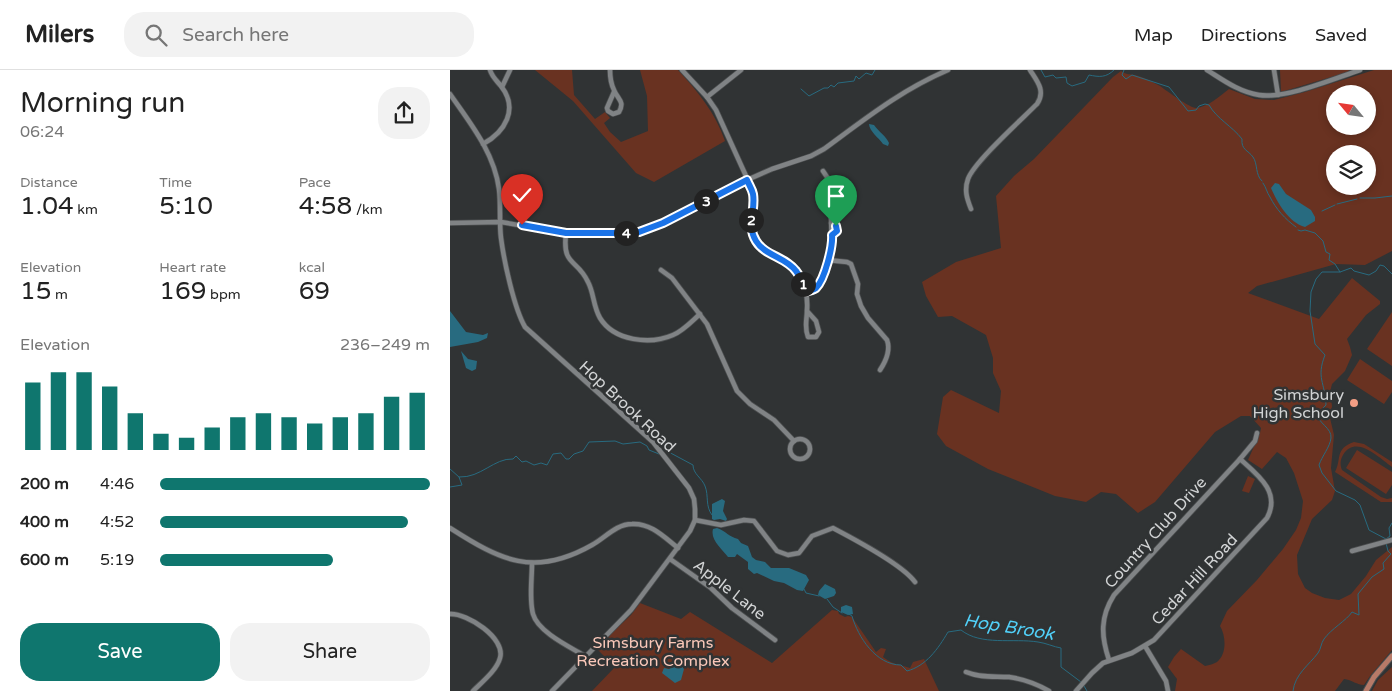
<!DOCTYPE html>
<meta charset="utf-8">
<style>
body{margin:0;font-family:"Varela Round",sans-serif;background:#f2f2f2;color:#222;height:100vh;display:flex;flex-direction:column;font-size:19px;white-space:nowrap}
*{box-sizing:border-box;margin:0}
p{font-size:16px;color:#767676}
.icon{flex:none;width:28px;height:28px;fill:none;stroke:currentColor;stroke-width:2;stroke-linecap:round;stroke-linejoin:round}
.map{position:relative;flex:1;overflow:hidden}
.panel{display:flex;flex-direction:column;background:#fff;width:450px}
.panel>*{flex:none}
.needle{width:32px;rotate:299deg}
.controls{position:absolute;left:876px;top:15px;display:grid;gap:10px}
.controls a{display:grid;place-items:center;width:50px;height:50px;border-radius:50%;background:#fff;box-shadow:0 2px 8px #0003;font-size:25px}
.pin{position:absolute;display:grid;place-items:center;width:42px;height:42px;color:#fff;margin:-51px -21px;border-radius:50% 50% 50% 0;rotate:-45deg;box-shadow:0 0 5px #0007}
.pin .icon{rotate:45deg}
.km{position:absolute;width:25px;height:25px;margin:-12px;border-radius:50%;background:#222;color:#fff;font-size:14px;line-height:25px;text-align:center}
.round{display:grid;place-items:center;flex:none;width:52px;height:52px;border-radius:20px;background:#f2f2f2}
.overview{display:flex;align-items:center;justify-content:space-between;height:85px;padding:0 20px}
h1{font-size:28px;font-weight:600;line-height:38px}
.stats{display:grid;grid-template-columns:repeat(3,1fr);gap:8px;height:85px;padding:5px 20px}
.stats div{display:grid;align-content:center}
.stats b{font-size:25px;font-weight:600}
.stats small{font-size:14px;font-weight:400}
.stats p{font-size:14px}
.chart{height:140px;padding:10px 20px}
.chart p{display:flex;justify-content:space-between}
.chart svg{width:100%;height:90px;margin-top:5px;stroke:#0f766e;stroke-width:6}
.action{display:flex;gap:10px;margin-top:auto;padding:10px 20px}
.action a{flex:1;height:58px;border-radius:20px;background:#0f766e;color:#fff;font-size:20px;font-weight:600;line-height:58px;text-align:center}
.action a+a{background:#f2f2f2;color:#222}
ul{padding:0 20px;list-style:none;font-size:16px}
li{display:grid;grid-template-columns:80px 60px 1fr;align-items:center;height:38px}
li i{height:12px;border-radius:6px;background:#0f766e}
header{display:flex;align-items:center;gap:30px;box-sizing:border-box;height:70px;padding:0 25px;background:#fff;border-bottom:1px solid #e0e0e0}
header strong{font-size:24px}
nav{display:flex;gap:28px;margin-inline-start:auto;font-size:18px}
.search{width:350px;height:45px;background:#f2f2f2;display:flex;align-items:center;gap:12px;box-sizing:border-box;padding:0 18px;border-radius:20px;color:#767676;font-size:19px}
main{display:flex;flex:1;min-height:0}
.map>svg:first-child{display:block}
.green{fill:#693221;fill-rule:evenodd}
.water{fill:#286b80}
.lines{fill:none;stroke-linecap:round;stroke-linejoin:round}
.stream{stroke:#286b80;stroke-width:1}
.minor-casing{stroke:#4c4f50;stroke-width:6}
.major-casing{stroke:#4c4f50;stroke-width:7}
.minor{stroke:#808385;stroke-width:4.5}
.major{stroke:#b77a68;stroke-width:5}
.route-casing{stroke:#fff;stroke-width:10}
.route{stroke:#1a73e8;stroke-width:6}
.poi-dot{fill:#f39f85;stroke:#303334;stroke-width:2}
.labels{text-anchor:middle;stroke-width:5;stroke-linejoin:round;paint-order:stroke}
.poi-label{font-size:16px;fill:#d1d3d4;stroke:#303334;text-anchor:end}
.street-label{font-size:16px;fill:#d1d3d4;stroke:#303334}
.park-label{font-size:16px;fill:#fac8b9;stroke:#303334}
.water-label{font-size:18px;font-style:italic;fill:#51d0f8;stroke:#303334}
</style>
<header>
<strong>Milers</strong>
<div class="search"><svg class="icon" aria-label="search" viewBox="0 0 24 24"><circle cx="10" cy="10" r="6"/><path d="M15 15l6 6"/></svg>Search here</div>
<nav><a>Map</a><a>Directions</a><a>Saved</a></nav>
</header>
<main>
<section class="panel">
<div class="overview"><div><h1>Morning run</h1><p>06:24</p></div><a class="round"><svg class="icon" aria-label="share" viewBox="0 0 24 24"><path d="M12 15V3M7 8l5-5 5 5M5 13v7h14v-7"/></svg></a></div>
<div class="stats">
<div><p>Distance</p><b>1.04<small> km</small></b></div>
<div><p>Time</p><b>5:10</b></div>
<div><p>Pace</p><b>4:58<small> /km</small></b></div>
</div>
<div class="stats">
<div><p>Elevation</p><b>15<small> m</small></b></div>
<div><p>Heart rate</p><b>169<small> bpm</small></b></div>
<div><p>kcal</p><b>69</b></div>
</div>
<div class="chart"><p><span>Elevation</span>236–249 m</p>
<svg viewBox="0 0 160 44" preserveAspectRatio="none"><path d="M5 44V11M15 44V6M25 44V6M35 44V13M45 44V26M55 44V36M65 44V38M75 44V33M85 44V28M95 44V26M105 44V28M115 44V31M125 44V28M135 44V26M145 44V18M155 44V16"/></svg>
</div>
<ul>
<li><b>200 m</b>4:46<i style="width:100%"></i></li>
<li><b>400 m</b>4:52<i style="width:92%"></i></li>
<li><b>600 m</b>5:19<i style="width:64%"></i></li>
</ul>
<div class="action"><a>Save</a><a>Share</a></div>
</section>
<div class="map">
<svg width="942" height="621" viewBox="0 0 942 621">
<rect width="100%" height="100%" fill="#303334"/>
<g class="green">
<path d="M85,0H122L124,25L145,49L155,42L160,48L154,53L160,62L171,72L198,61L197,26L190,0H228C248,22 265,42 275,71L204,112L186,103L123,31Z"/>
<polygon points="830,0 899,0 898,2 831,22"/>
<path d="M924,0H942V181L915,195L886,194L807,216L798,223L869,249L902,208L930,231V234L916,245L897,269L900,277L902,285L895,301L882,314L880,322L882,336L880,348L884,365L881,398L885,421L882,430L862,449L847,485L848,504L855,518L862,523L875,528L889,530L901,524L916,506L926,490L942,477V580L920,606L914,615C907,615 902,610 894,609L885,621H725L727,609L718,597L724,587L731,579L755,596C759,595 764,594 767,592C777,584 776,566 770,556L777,541L807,510L833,479L846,460L851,448L853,431L844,403L836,388L827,382L812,399L798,390L810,363L811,358L800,346H791L765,362L705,432L688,443L666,424L651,422L636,432L605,426L538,399L496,376L487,364L493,327L501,320L549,343L551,321L543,303V288L536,265L502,246L488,247L476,226L472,212L506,192L551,178L546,126L564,106L584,89L663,7L671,1C677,5 679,4 685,5C693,7 703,12 710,16C717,21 740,38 746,38C758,37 770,26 779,19L805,29L824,30L855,22ZM885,24H918V56H885ZM885,84H918V116H885Z"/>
<polygon points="942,242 942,296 917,279"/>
<polygon points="910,289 942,311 942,322 934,334 897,310"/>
<path d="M904,372L914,374L942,392V397C929,388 906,364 893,385C890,390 890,395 892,400L931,427L937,429L942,428V432H931L885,402C892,389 884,379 904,372Z"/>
<polygon points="907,380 942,402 942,415 936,424 896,398"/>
<polygon points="798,406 805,409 799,423 792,421"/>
<path d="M190,533L231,549L240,542L322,593L382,540L388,541L389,544L395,547L398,546L402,547L426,582L431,578L436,579L433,587C443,595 449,594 460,598L463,592L474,589L489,621H142L165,597L146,578L181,545Z"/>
<polygon points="942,597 942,621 922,621 928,610"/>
</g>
<g class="water">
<path d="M419,54L424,55C429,62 436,66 439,73L438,76L433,74C429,68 419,61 419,54Z"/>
<path d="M825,113L829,114L836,124L861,140L865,147V151L855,157C839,153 827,132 821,118Z"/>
<polygon points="0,241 16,262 33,265 38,263 37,268 28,272 0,277"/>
<polygon points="11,281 18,289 27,291 26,299 22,301 16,298"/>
<polygon points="272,429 275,431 273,441 277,449 276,451 270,449 264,450 262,449 262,434"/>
<path d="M267,458C276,461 279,467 288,469L291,473L298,476L302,487L306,490L315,492L321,498H339L356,505L359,510L353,521L347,520L334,513L324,511L307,503L304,504L298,499V492L287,484L285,487H278C272,479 260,470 263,459Z"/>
<polygon points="375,514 385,519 386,523 384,526 375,529 368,525 369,521"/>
<polygon points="396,535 402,537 403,544 398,545 391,542 391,537"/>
<polygon points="225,594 231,595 234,599 231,610 225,613 212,603 214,598 219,599"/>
</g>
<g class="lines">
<g class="stream">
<path d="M591,0L595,7L603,5L606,8L616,7L617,13L622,16L635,12L639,5C649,7 656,8 664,0"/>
<path d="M674,0L672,5L676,9L682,5L719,17L738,41L746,40L749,36L755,34L759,35C767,49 782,56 792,69C791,80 798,80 803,87C808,94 805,105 812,111"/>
<polyline points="351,19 359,26 374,18 378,18 381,15 384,17 388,13 404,11 406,6 409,9 416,3 422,5 425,0"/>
<path d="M813,113C816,117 817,123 820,127C826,139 835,149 846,157"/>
<polyline points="910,128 925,128 942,126"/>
<polyline points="887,134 907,129"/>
<polyline points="872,141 885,135"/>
<polyline points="848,160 851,161 855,160 865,163 873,171 876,182 880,184 879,190 885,194 890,202"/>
<path d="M212,381L215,380L243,395C243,404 252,408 255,416C259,426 255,436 262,445"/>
<polyline points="0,399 9,407"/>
<path d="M0,417L12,415L9,407C31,408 44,388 63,389L66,386L72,392L76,391L84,395L91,393L97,395L103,384L111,383L116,389H119L124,384L133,381L139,372L165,371L173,374L190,372L197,376L199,380L209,384"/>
<path d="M936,469L919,460L910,435L905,430L886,421L872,403L869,395C872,386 880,377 881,368C882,358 868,353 867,344L876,335C875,312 866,308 875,285L865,274L860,241L861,222L866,209L872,202H890L901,198L904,201L919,205L926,201L930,195L934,196L942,204"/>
<polyline points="936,469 940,466 939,458 942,453"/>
<polyline points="354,519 356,523 369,526"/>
<polyline points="377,529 383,537 392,543"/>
<path d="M399,544L402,546C408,567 426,595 451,595L457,601C476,596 488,579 498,562L511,560C531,576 563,568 588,572C596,573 604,577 611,578V597L631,612"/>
<polyline points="634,616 637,621"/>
<path d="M843,621C845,604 859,595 868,583C871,579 871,573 874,569C881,559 897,550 902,542L909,545L908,524L922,507L934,499L933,493L941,484L938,481L936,473"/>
</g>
<g class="minor-casing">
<g id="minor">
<path d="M160,0C160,6 161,14 164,20C168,30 175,31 169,42L163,44L158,41L157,38L164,22"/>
<path d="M232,0L257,27L266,40L301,117C307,133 297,150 303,166C312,186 337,186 348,203C355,212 358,228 357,240C357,250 354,257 358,267H366L369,262L366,251L357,241"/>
<path d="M757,0C773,10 789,22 809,25C836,29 883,9 910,0"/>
<polyline points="824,0 828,25"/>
<polyline points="52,17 60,0"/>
<path d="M0,24C20,53 44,82 49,119C51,135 49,152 51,168C54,191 64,238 75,257L203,372L239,418L244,429L245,439V450L240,461L181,540L102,621"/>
<polyline points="257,27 291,0"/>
<path d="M33,74C55,62 69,39 51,16C47,11 42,7 40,0"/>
<path d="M521,139C517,129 514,120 518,109C524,92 572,49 587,34C596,21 587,11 580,0"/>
<path d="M0,153L51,152L116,163H177L189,162L213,153L297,110L322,99L361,86L374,79C415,49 451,20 498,0"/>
<polyline points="381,153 387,159 385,163 382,165"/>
<path d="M116,163C112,197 127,188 138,212C144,223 143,236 150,248C164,271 200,275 223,265C233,261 241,252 250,244"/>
<path d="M377,190L397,192L401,194L408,214L407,224L411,236L418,248L437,270C441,281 436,291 430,300"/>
<polyline points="211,200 222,208 257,254 287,321 300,334 324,350 344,371"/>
<polyline points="355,223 365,218 370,212 382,175 381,147 384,122 381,113 373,101"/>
<circle cx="350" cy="379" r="10"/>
<path d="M245,450L271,455L294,450L304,451L327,481L338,485L349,483L362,466L383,458C404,469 452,494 465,512"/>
<path d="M0,458C50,490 84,508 142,475C155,468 166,454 182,454C201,453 214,467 228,478"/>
<polyline points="902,481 942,470"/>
<polyline points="220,489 261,518 282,538 325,570"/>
<path d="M82,493C82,509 79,529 83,544C88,562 120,577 135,586"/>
<path d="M0,544C17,543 56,568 50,588C47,600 32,612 23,621"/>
<polyline points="695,576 716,611 718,621"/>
<path d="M659,590C651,566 650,547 664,525L790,389L805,371L807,363"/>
<path d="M516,602C530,608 545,606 559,607C573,609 587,614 599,621"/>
<path d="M626,621L642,603L653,593L682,583L704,570L817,448C831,422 808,405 790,389"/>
</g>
</g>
<g class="major-casing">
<polyline id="major" points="916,621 924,607 942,586"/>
</g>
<use href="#minor" class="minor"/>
<use href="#major" class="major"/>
</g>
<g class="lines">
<g class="route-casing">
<path id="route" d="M72,155L116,163H178L189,162L213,153L297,110C299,115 302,119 303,124C306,140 296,155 306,171C315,186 336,187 346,201C351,207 353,215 355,222C359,221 363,220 366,218C375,209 383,176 382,165L387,161L386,156"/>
</g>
<use href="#route" class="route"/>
</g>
<circle class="poi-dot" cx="904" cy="333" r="5"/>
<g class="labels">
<g class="poi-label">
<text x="894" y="330">Simsbury<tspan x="894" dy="18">High School</tspan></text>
</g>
<g class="street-label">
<text transform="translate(178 336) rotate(43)" y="6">Hop Brook Road</text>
<text transform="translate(705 462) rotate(-48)" y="6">Country Club Drive</text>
<text transform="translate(744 509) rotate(-47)" y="6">Cedar Hill Road</text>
<text transform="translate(280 519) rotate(38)" y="6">Apple Lane</text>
</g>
<g class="park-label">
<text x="203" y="578">Simsbury Farms<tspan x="203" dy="18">Recreation Complex</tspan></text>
</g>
<g class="water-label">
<text transform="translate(559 557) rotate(9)" y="6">Hop Brook</text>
</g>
</g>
</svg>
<div class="controls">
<a><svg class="needle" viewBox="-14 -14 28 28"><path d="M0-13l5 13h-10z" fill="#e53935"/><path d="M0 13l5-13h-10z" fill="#767676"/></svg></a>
<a><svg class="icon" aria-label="layers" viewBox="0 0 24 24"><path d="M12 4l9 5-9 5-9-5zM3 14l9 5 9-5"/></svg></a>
</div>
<div class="pin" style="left:386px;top:156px;background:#1e9e55"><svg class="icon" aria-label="arrive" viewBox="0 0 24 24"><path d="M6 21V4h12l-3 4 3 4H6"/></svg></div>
<div class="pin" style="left:72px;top:155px;background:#d93025"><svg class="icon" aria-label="check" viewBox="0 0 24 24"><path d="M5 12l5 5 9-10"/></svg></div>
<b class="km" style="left:353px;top:214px">1</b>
<b class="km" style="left:301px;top:150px">2</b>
<b class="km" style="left:256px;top:131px">3</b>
<b class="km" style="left:176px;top:163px">4</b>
</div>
</main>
